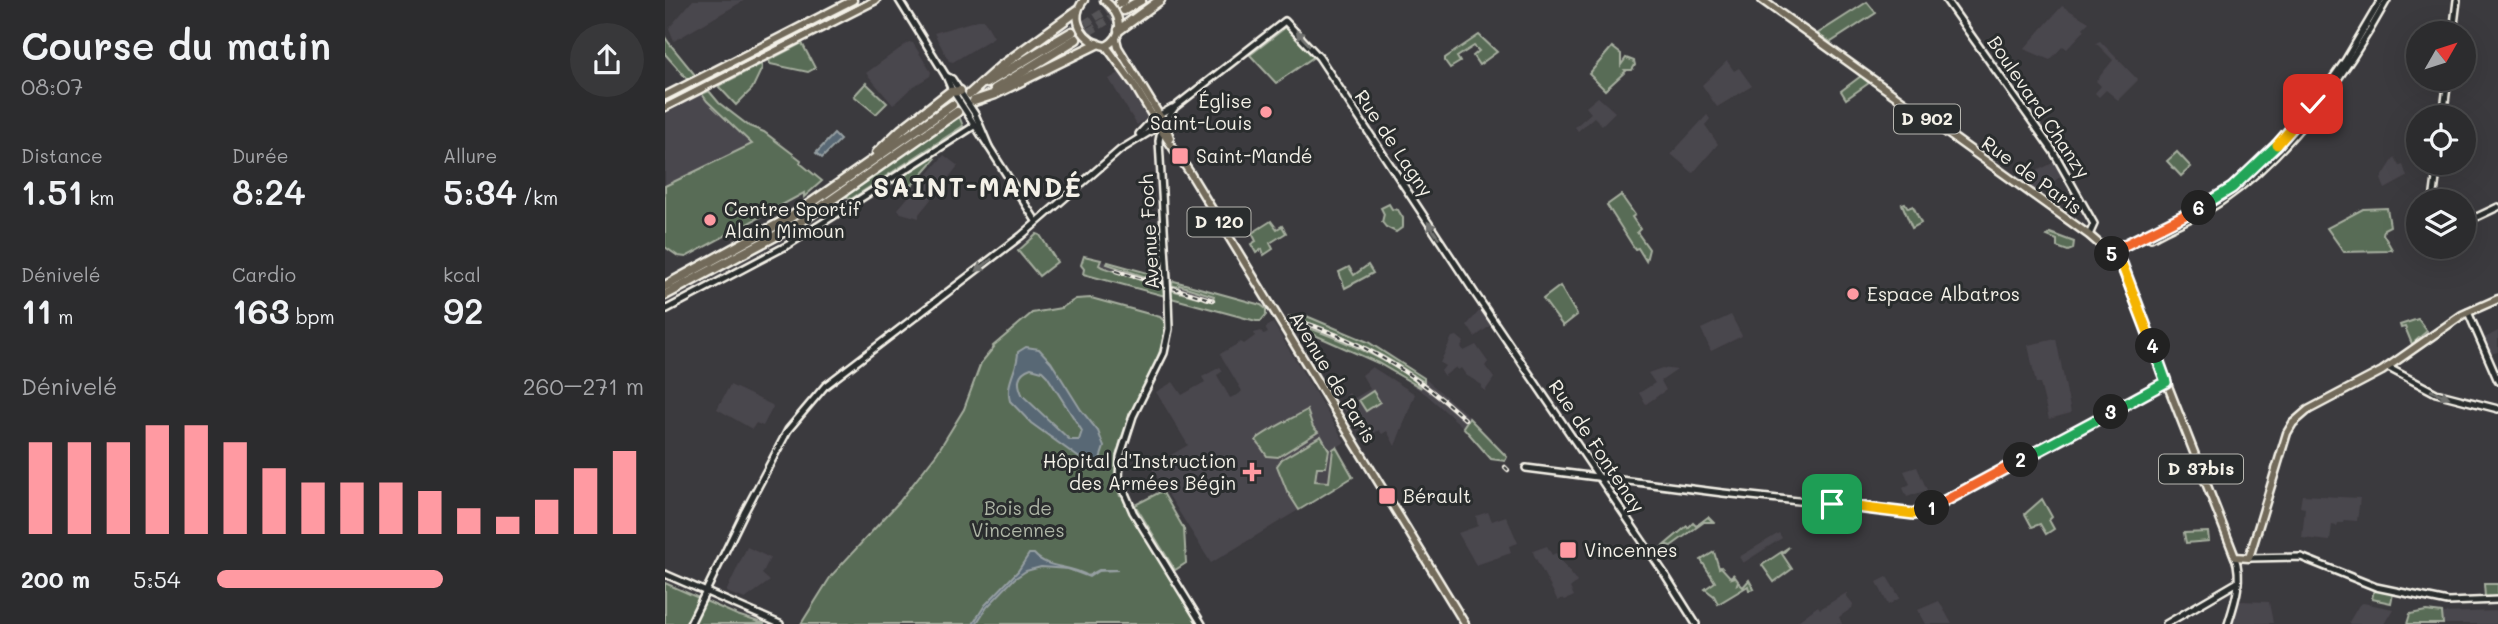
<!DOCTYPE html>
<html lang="fr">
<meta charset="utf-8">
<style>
body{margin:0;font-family:Mali,sans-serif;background:#38383a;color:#f1f3f6;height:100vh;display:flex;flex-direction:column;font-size:26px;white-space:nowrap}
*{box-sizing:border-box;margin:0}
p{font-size:23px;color:#a6a7aa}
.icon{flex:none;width:38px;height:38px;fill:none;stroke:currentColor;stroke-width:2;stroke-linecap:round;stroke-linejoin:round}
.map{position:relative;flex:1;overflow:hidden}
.sheet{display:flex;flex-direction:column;background:#2c2c2e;width:665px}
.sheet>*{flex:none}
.needle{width:46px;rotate:51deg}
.controls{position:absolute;left:1741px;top:21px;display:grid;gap:14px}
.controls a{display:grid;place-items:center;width:70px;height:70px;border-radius:50%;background:#2c2c2e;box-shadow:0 7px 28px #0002,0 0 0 2px #48484a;font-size:35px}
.pin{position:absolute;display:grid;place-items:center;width:60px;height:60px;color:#fff;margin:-30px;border-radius:14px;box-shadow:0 4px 10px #0006}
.km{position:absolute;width:35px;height:35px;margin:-18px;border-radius:50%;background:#222;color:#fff;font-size:19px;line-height:35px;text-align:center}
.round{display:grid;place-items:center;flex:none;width:74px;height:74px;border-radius:37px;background:#38383a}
.summary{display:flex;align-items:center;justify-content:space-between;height:119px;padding:0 21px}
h1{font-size:38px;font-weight:600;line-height:52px}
.stats{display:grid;grid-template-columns:repeat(3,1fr);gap:10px;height:119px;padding:7px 21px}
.stats div{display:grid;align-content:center}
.stats b{font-size:35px;font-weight:600}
.stats small{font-size:19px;font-weight:400}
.stats p{font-size:19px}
.chart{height:196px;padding:14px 21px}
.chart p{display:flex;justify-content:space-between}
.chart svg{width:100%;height:126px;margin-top:7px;stroke:#ff9aa2;stroke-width:6}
ul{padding:0 21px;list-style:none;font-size:23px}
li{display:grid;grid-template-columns:112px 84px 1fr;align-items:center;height:52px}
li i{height:18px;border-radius:9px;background:#ff9aa2}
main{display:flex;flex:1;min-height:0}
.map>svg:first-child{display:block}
.built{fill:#4a464d}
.green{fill:#596c56;stroke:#a6ae9f;stroke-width:2}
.water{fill:#586874;stroke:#969fa2;stroke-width:2;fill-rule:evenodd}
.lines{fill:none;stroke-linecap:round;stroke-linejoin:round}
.highway-tunnel{stroke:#575558;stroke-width:8;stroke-dasharray:8 4;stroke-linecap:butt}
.secondary-casing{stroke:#f4f1e8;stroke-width:10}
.primary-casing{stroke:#f4f1e8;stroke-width:11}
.highway-casing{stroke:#f4f1e8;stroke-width:13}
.secondary{stroke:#2a2d2e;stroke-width:5}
.primary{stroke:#726b5a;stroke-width:6}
.highway{stroke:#726b5a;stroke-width:8}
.tram{stroke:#f4f1e8;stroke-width:2}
.rail-casing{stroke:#f4f1e8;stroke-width:4.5}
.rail{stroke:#2a2d2e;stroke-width:2;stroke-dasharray:5;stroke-linecap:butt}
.secondary-bridge-casing{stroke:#f4f1e8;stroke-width:10;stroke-linecap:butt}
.secondary-bridge{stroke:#2a2d2e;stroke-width:5}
.oneway{fill:#71726f}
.split-1-casing{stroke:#fff;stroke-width:14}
.split-2-casing{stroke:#fff;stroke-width:14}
.split-3-casing{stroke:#fff;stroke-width:14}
.split-4-casing{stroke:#fff;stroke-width:14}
.split-5-casing{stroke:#fff;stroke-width:14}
.split-6-casing{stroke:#fff;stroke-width:14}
.split-7-casing{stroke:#fff;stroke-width:14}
.split-8-casing{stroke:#fff;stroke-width:14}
.split-1{stroke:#f5b400;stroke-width:9}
.split-2{stroke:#f0652b;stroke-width:9}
.split-3{stroke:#22a559;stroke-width:9}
.split-4{stroke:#22a559;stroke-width:9}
.split-5{stroke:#f5b400;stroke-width:9}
.split-6{stroke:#f0652b;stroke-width:9}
.split-7{stroke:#22a559;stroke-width:9}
.split-8{stroke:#f5b400;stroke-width:9}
.poi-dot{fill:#ff9aa2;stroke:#2a2d2e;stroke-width:2.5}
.labels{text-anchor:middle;stroke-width:6;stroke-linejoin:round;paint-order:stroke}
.shield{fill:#2a2d2e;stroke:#b7b6b0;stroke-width:2}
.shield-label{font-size:18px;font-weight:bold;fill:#f4f1e8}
.poi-label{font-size:19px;fill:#f4f1e8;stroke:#2a2d2e;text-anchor:start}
.street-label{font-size:19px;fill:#f4f1e8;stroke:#2a2d2e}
.park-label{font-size:19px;fill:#aeb5a6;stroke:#2a2d2e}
.district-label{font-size:26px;font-weight:bold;letter-spacing:2px;fill:#f4f1e8;stroke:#2a2d2e}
</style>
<main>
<section class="sheet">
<div class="summary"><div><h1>Course du matin</h1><p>08:07</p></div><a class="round"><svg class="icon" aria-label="share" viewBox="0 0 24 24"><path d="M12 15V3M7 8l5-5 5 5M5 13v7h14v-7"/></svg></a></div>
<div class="stats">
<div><p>Distance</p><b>1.51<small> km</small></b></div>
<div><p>Durée</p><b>8:24</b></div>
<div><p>Allure</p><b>5:34<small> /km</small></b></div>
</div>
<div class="stats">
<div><p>Dénivelé</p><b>11<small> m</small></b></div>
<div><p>Cardio</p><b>163<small> bpm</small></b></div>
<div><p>kcal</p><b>92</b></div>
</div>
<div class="chart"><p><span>Dénivelé</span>260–271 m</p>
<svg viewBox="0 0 160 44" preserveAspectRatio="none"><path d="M5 44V12M15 44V12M25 44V12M35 44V6M45 44V6M55 44V12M65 44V21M75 44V26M85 44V26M95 44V26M105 44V29M115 44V35M125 44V38M135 44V32M145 44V21M155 44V15"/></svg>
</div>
<ul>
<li><b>200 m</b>5:54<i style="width:53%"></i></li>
</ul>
</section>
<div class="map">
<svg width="1833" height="624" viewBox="0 0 1833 624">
<rect width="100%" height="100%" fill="#3b3a3e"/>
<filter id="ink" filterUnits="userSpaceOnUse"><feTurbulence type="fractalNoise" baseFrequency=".0143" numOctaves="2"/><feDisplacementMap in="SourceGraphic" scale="14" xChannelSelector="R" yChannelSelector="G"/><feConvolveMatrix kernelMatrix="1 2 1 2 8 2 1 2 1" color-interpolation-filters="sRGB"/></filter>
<g filter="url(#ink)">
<g class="built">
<polygon points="28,0 80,0 9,41 4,28"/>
<polygon points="1397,6 1424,22 1418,28 1420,30 1402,49 1398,46 1385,60 1359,49"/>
<polygon points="313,20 319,20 329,37 288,62 284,61 269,33"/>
<polygon points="1435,41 1473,80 1453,100 1441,90 1434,97 1430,93 1436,86 1431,81 1448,60 1431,43"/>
<polygon points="244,42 248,43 266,72 265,76 246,88 228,105 201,73"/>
<polygon points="1062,61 1069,71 1074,68 1087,86 1052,107 1037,85"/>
<polygon points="456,72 483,117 472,125 444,79"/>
<polygon points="37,94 62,122 88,144 0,186 0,114"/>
<polygon points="933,97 950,112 937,125 929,117 913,131 910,127 926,113 921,107"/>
<polygon points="1042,115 1045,119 1040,125 1053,144 1028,173 1006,154"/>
<polygon points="279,155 293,166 254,214 254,218 236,213 233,209"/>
<polygon points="1730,157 1735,166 1738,165 1742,177 1720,189 1716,179"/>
<polygon points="1390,162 1392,162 1399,174 1373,193 1355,179"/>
<polygon points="419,256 550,293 546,308 418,274 419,269 415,267"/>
<polygon points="816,309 826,325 810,337 802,325"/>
<polygon points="1066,315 1077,336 1046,351 1036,329"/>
<polygon points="626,316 703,342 759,378 805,417 798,427 762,395 736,377 690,350 627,323 624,319"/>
<polygon points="608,323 680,442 671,448 688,477 546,563 486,467 523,445 491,392 508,382 517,395 540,382 537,377 555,367 558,371 552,375 565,398 574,394 577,391 555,354 576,342 579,344 590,336 589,333 596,331 599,335 603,333 600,328"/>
<polygon points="1833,331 1833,352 1824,354 1818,339"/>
<polygon points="792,336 799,342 796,347 799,351 811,345 823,362 820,366 829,378 820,391 816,388 817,385 801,375 796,368 793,370 791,367 779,376 776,371 780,366 775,363 787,337"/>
<polygon points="1391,339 1406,413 1384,419 1375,383 1371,383 1363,345"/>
<polygon points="707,367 750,394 730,446 722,431 717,434 714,430 706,435 701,426 692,431 676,404 682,400 681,395 684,393 688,399 705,389 697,375"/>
<polygon points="997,368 1012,370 996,381 1001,390 981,404 974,393 990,383 983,373"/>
<polygon points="65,385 107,405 108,407 98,426 91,423 87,429 52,409"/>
<polygon points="1252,467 1262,490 1242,497 1238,488 1245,484 1239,471"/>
<polygon points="1637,495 1695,498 1692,521 1679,520 1678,523 1673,523 1672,526 1667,525 1665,541 1637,538 1640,508 1635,507"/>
<polygon points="823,512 827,521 841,516 853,543 844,546 846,553 811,565 793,533 813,526 811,516"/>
<polygon points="1114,533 1117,538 1078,563 1074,557"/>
<polygon points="882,546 887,555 891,553 912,582 905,588 909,596 900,600 898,598 893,601 869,555 868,551"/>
<polygon points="82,547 105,558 97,574 105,581 80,599 61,592"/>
<polygon points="1222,577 1235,598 1223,605 1212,582"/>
<polygon points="1183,592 1181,595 1188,604 1187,608 1174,617 1177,624 1129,624 1153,606 1155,609"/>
<polygon points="1274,601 1287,624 1261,624 1253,610"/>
<polygon points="1574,601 1604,602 1608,623 1567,624"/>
<polygon points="1698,603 1728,609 1719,624 1686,624 1684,622 1694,605"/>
<polygon points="1833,611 1833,624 1778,624 1777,613"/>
</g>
<g class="green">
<polygon points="1202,2 1211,13 1166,42 1152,34"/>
<polygon points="183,4 187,10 130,37 128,34 130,32"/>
<polygon points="621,27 650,56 611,83 585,55"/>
<polygon points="126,35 128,38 126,40 52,77 50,74 53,72"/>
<polygon points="814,35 832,52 814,65 808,56 814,51 809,46 792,57 795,62 785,68 780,61 780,58"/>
<polygon points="0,37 4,43 30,75 22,79 0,54"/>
<polygon points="137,43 150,68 143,72 105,64 104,60"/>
<polygon points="947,47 956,54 956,65 961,58 969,61 970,65 967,70 960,70 961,71 940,90 924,74"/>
<polygon points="96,64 97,68 87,89 71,105 54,87 55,85"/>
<polygon points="1196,76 1204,83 1181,99 1176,91"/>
<polygon points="201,83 222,103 211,114 189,96"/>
<polygon points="44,91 54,103 84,126 99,132 136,160 135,163 157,181 139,197 139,193 21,257 13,256 0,247 0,186 87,144 42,101 37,94"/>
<polygon points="294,116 298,126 186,199 180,196"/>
<polygon points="1512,152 1526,167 1516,176 1502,161"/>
<polygon points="267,156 270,159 240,193 228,182"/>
<polygon points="956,195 970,215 967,217 975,229 972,232 984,249 981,261 973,248 970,249 942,205"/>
<polygon points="1240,203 1243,208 1248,206 1256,223 1247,228 1237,204"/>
<polygon points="724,204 727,209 733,210 738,218 738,227 731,232 721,227 717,222 719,214 716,208"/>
<polygon points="1722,208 1725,226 1719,229 1718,234 1728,251 1725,249 1722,251 1679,252 1662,228 1698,209"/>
<polygon points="606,221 612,229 617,226 621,233 605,243 608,249 599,255 597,249 591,253 586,244 591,241 587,233"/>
<polygon points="1385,233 1409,242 1408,249 1403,251 1392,247 1392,240 1382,236"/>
<polygon points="372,234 375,235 392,262 374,276 353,251"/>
<polygon points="419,256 436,260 434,265 437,267 500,288 500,296 418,274 419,269 416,265"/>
<polygon points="443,262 494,276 499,283 442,264"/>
<polygon points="703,265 708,273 680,288 674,272 684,267 689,275"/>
<polygon points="509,281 596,305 601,309 601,315 596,321 591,321 506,298 506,290 547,301 549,296 514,285 513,287 506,285"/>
<polygon points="895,286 912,315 898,326 878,299"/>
<path d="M426,298L495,317L500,322C498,384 434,433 455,496L458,497L470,521L533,624H136L166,576L234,502L272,453L299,409L316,363L329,347L328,346L367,313L396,308L411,299Z"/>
<path d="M639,315L703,342L759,378V382C717,353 674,331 625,317Z"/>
<polygon points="1753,319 1762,331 1747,344 1740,327 1736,328 1735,325"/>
<path d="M627,323C655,330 742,366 756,388L713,363L641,331L642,333L630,328Z"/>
<polygon points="708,391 715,402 701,411 694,400"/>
<path d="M642,410L648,427L653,432L613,457L602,456L591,440C597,433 628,418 642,410Z"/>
<polygon points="804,418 842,457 840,461 826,459 798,427"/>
<polygon points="656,436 664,450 661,467 652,467 650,481 664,482 668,449 671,447 688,477 634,510 622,491 612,466 617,459"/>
<polygon points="497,491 519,529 521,563 510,570 470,505"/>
<polygon points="1377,499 1387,517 1384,520 1389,529 1381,534 1375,524 1367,527 1360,514"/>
<polygon points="1043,517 1048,522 1039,522 1006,546 1002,545 999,550 997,547 1022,526 1023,528 1028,523 1031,526"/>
<polygon points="1543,532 1544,541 1521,543 1519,533"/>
<polygon points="1124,547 1117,554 1127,569 1109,582 1097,565"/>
<polygon points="1049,552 1054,568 1056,567 1065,577 1069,574 1067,578 1070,577 1073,581 1072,584 1074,583 1078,587 1084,580 1089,589 1084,590 1083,586 1053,604 1049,596 1040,589 1050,582 1036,560"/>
<polygon points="0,583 72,615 100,624 0,624"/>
<polygon points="1819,584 1833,584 1833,597 1820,597"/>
<polygon points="1709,589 1728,593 1726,603 1707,599"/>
<polygon points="1761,611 1777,613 1778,624 1742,624 1745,614"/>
</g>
<g class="water">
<polygon points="169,134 175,140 157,158 151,153"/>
<path d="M361,347L374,349L386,362L416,410L433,431L439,447L434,462H420L366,423L345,401C340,382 353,370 353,352ZM366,368L377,371L382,376L417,431L414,440H405L358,396C352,384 351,373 366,368Z"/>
<path d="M364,554H369C383,570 405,564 423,576L434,570H453L433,571L424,577L403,569L376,567L361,571L349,579L322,607L311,624H308L320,605L353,571Z"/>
</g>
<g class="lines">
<g class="highway-tunnel">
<polyline points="410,30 452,4"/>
<polyline points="414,38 456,12"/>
</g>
<g class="secondary-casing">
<g id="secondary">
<polyline points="234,0 281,76 287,90 324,147"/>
<polyline points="1281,0 1388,151 1429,224 1424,235"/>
<polyline points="1788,33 1792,0"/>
<polyline points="281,76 287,79 310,114 324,147 371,221"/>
<polyline points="1778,117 1783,79"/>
<polyline points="496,130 494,141 502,280"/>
<polyline points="474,134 489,118 507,108"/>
<polyline points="1768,201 1773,163"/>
<polyline points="1799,223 1833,207"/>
<path d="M1480,233L1486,238C1509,224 1536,216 1557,201C1625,154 1683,71 1722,0"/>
<polyline points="1446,252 1547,202 1585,173 1661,88 1680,61 1716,0"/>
<polyline points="503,299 504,329 499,353 468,416 455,457 454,479 468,512 537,624"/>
<polyline points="0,310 123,245 309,126"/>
<polyline points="1803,312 1833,381"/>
<polyline points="1722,367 1771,393 1833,409"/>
<polyline points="861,468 1058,493 1255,514 1501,382"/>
<polyline points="1584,558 1636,557 1711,587 1783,602 1833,600"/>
<polyline points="0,574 115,624"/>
<polyline points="25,624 79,513 123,430 160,386 356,236 455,150 499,123 510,107 620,21 654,57 811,295 999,573 1031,624"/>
<polyline points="1501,624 1573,582"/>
<path d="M1563,624C1570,602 1578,580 1570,557"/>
</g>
</g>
<g class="primary-casing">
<g id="primary">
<path d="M419,0C403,19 419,43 441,46C462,35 455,12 439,0"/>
<polyline points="1097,0 1424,235 1454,261 1570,557 1584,558 1622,433 1628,423 1643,410 1717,371 1797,315 1833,299"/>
<polyline points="451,39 453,47 501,126 505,138"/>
<polyline points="441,46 468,83 496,130 525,173 800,624"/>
<polyline points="0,96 188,0"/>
<polyline points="0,107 211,0"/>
</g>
</g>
<g class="highway-casing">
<g id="highway">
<polyline points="455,3 459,0"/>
<polyline points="459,10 476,0"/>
<polyline points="454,30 495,0"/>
<polyline points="322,83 407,32"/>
<polyline points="330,89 411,39"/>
<polyline points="305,94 335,67 412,11"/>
<polyline points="309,101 330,94 432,44"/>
<polyline points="212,153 236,130 285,92 295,91"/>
<polyline points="0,286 126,217 287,105"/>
<polyline points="0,295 129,226 292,112"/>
</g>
</g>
<use href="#secondary" class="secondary"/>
<use href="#primary" class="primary"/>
<use href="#highway" class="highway"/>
<polyline class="tram" points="0,103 202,0"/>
<g class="rail-casing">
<g id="rail">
<polyline points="451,271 548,300"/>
<path d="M625,318C691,338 749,372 800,419"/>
<polyline points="840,467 843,470"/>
</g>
</g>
<use href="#rail" class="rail"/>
<g class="secondary-bridge-casing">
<polyline id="secondary-bridge" points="502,280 503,299"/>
</g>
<use href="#secondary-bridge" class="secondary-bridge"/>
</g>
<defs><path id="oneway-solid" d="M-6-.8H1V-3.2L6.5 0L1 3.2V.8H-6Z" transform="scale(1.75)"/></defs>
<g class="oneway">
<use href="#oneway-solid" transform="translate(638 38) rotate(-132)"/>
<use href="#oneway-solid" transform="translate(768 230) rotate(-124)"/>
<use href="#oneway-solid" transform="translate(319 265) rotate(142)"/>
<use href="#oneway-solid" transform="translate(1775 394) rotate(21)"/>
</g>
</g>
<g class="lines" filter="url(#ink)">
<g class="split-1-casing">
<polyline id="split-1" points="1167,504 1249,514 1267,508"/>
</g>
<g class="split-2-casing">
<polyline id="split-2" points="1267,508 1356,460"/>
</g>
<g class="split-3-casing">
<polyline id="split-3" points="1356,460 1446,412"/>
</g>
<g class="split-4-casing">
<polyline id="split-4" points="1446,412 1501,382 1488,346"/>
</g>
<g class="split-5-casing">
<polyline id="split-5" points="1447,254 1457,264 1488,346"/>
</g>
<g class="split-6-casing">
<polyline id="split-6" points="1447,254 1446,252 1534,208"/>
</g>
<g class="split-7-casing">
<polyline id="split-7" points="1534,208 1567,188 1612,145"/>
</g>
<g class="split-8-casing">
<polyline id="split-8" points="1612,145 1648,104"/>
</g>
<use href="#split-1" class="split-1"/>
<use href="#split-2" class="split-2"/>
<use href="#split-3" class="split-3"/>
<use href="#split-4" class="split-4"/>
<use href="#split-5" class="split-5"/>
<use href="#split-6" class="split-6"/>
<use href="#split-7" class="split-7"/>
<use href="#split-8" class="split-8"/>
</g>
<g class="poi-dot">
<circle cx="601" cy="112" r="7"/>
<rect x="506" y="147" width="18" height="18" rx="3.5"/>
<circle cx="45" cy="220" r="7"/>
<circle cx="1188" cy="294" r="7"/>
<path d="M583.5 461.5h7v7h7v7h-7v7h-7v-7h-7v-7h7z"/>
<rect x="713" y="487" width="18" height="18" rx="3.5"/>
<rect x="894" y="541" width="18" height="18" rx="3.5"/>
</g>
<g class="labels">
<g class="shield">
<rect x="1229" y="104.5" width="66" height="29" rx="5"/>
<rect x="522.5" y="207.5" width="63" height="29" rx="5"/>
<rect x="1494" y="454.5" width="84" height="29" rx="5"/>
</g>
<g class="shield-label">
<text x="1262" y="125">D 902</text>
<text x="554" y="228">D 120</text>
<text x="1536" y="475">D 37bis</text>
</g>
<g class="poi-label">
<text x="587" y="108" text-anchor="end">Église<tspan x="587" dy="22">Saint-Louis</tspan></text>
<text x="531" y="163">Saint-Mandé</text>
<text x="59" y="216">Centre Sportif<tspan x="59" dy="22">Alain Mimoun</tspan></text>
<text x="1202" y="301">Espace Albatros</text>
<text x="571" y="468" text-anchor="end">Hôpital d'Instruction<tspan x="571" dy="22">des Armées Bégin</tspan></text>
<text x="738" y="503">Bérault</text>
<text x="919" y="557">Vincennes</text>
</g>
<g class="street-label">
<text transform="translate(1374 107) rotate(56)" y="7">Boulevard Chanzy</text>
<text transform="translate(729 143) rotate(56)" y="7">Rue de Lagny</text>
<text transform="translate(1367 175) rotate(36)" y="7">Rue de Paris</text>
<text transform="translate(484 232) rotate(-93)" y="7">Avenue Foch</text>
<text transform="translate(668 377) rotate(59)" y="7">Avenue de Paris</text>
<text transform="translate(932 446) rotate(56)" y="7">Rue de Fontenay</text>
</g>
<g class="park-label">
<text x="353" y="515">Bois de<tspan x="353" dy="22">Vincennes</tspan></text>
</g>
<g class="district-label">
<text x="313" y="197">SAINT-MANDÉ</text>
</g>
</g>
</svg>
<div class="controls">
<a><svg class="needle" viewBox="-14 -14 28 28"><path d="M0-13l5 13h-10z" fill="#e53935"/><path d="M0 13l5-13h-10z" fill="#a6a7aa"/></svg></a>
<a><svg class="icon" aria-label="locate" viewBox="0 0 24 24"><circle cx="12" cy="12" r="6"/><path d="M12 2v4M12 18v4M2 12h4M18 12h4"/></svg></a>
<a><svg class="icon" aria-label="layers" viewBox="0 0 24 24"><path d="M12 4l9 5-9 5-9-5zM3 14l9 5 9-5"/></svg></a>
</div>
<div class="pin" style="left:1167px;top:504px;background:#1e9e55"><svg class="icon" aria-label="arrive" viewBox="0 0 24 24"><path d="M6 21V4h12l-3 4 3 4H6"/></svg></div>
<div class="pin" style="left:1648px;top:104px;background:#d93025"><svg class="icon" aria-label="check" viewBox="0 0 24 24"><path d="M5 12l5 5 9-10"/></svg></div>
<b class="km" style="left:1267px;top:508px">1</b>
<b class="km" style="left:1356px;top:460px">2</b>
<b class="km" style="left:1446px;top:412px">3</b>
<b class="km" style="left:1488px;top:346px">4</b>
<b class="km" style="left:1447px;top:254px">5</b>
<b class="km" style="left:1534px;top:208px">6</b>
</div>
</main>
